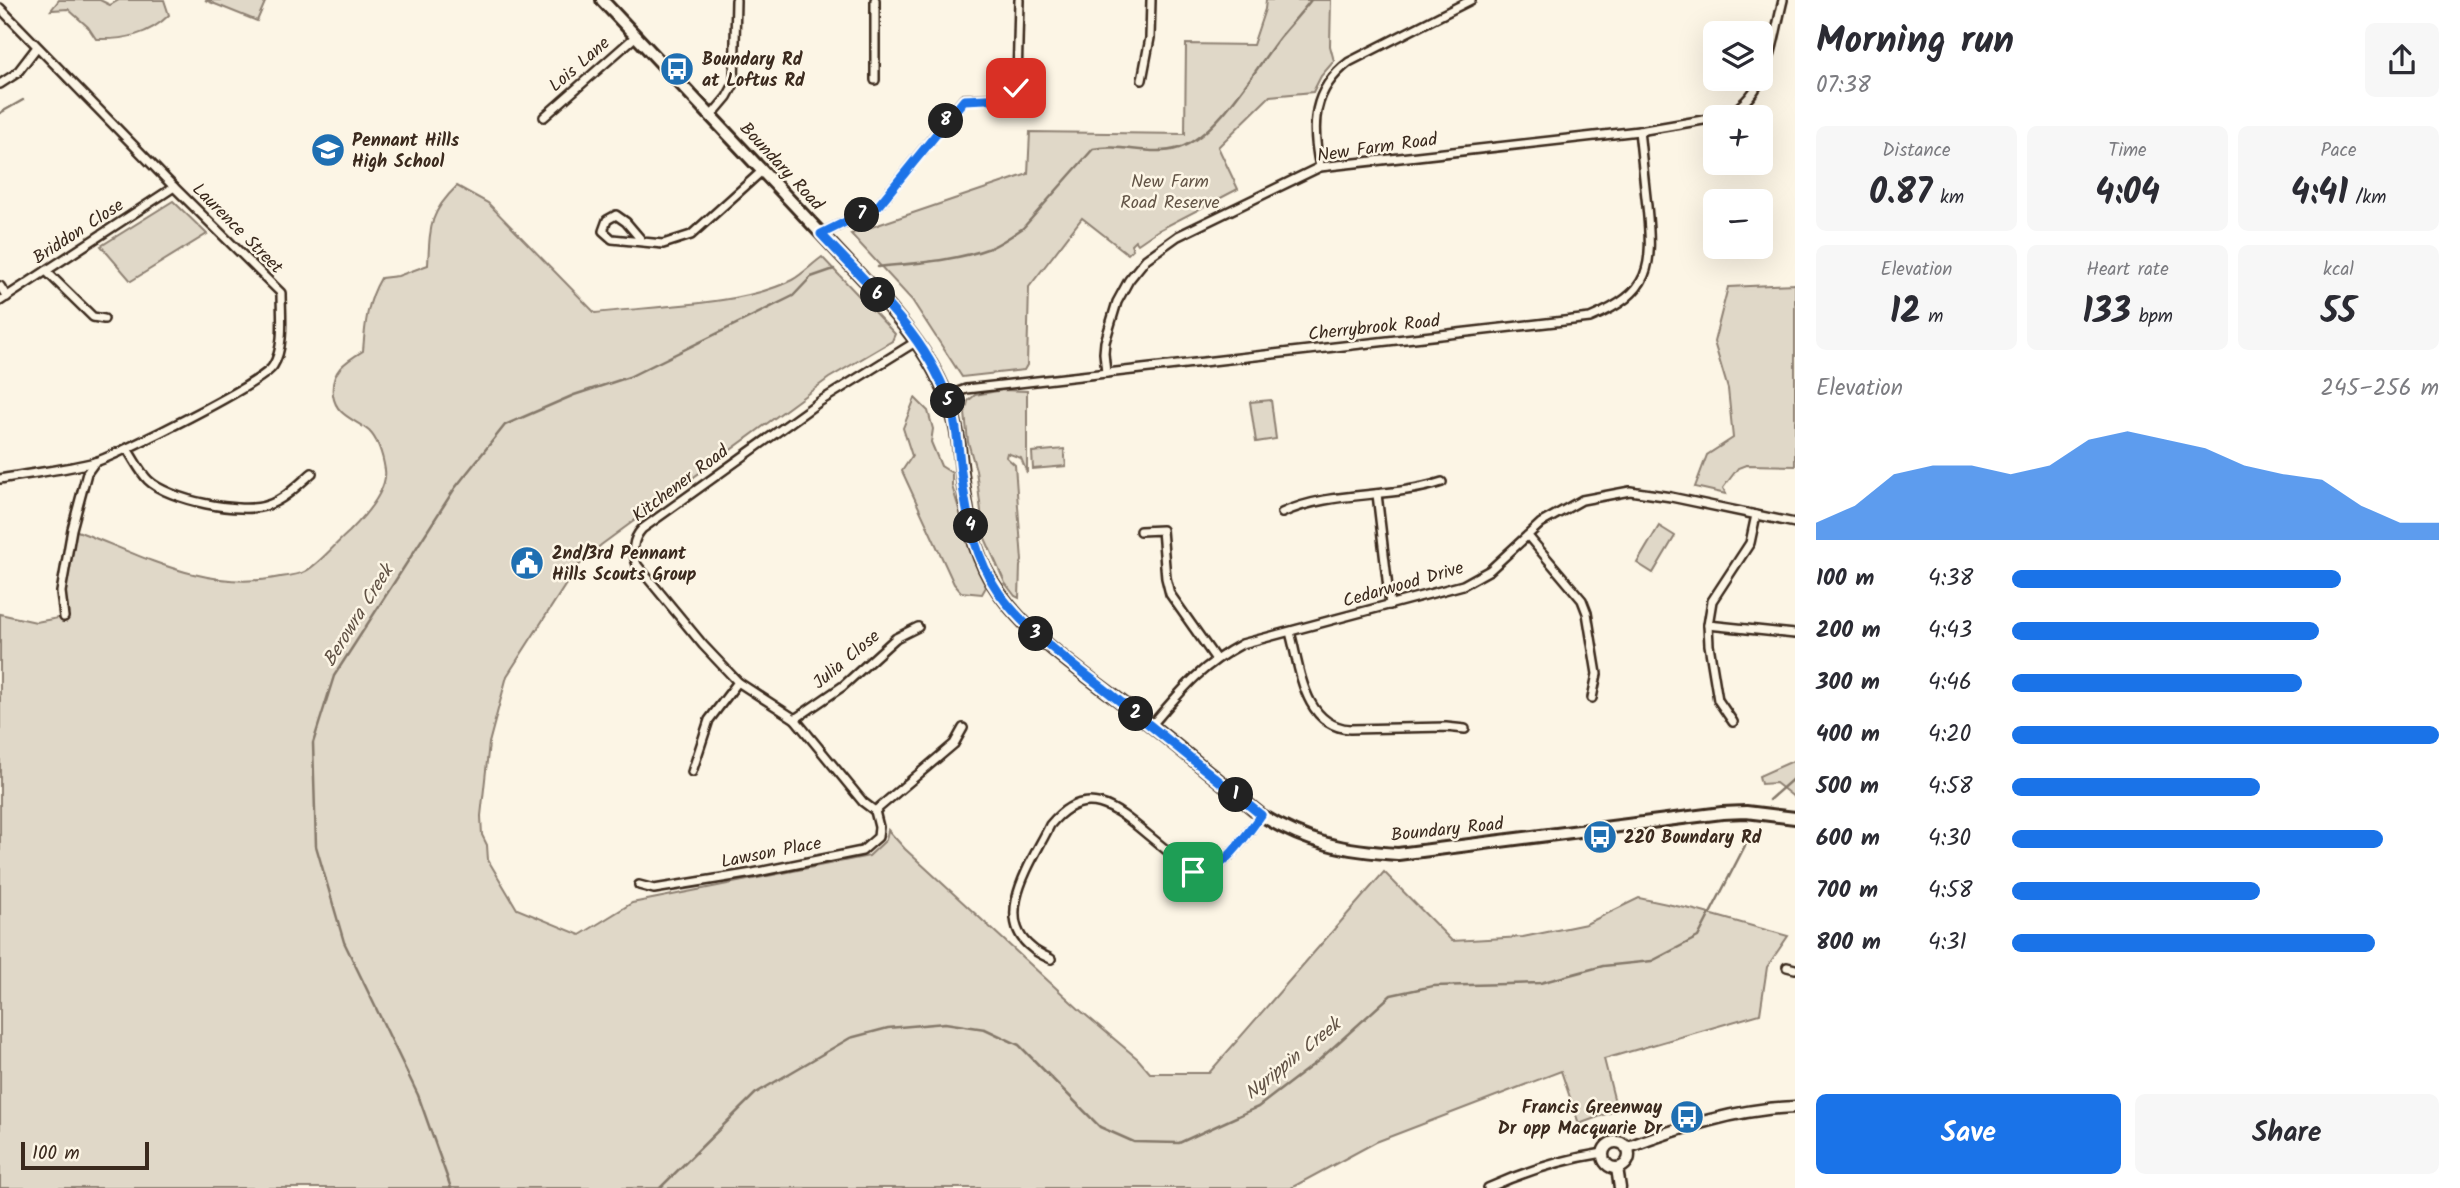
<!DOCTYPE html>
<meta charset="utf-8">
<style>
body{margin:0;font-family:Kalam,sans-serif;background:#f7f7f7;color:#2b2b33;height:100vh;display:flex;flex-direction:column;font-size:26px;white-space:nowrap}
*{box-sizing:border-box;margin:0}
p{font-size:23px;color:#7c7c81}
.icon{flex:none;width:38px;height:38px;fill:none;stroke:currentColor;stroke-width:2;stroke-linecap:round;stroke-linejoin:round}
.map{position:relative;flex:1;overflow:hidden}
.side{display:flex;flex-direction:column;background:#fff;width:665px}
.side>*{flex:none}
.fabs{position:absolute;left:1703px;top:21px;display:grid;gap:14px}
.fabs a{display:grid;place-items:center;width:70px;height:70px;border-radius:10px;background:#fff;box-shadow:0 7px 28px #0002;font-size:35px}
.scale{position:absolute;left:21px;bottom:18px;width:128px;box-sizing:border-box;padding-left:7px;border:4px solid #3b2a1e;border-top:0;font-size:19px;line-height:24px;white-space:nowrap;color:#3b2a1e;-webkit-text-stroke:5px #fcf5e5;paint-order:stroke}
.pin{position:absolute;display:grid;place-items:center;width:60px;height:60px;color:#fff;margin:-30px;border-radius:14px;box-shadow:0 4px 10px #0006}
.km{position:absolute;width:35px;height:35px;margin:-18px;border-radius:50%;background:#222;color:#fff;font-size:19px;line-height:35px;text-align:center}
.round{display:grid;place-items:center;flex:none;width:74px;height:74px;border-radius:10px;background:#f7f7f7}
.summary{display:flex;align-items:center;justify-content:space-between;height:119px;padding:0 21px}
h1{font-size:38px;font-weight:700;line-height:52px}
.figures{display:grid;grid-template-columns:repeat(3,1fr);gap:10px;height:119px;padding:7px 21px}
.figures div{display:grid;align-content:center;border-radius:10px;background:#f7f7f7;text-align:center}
.figures b{font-size:35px;font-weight:700}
.figures small{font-size:19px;font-weight:400}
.figures p{font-size:19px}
.chart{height:196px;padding:14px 21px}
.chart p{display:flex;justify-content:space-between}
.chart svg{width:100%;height:126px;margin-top:7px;fill:#1a73e8;opacity:.7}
.button{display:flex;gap:14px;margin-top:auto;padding:14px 21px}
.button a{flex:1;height:80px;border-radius:10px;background:#1a73e8;color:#fff;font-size:28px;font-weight:700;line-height:80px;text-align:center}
.button a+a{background:#f7f7f7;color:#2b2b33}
ul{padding:0 21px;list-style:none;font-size:23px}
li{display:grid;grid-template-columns:112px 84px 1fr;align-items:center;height:52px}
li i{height:18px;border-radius:9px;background:#1a73e8}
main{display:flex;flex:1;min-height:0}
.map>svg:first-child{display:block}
.green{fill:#e0d8c8;stroke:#8e8173;stroke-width:2}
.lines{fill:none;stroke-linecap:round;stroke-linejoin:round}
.stream{stroke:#85796b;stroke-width:2.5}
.street-casing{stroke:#3b2a1e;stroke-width:12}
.secondary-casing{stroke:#3b2a1e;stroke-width:15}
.primary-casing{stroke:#3b2a1e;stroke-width:16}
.street{stroke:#fcf5e5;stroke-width:7}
.secondary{stroke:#fcf5e5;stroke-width:10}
.primary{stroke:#fcf5e5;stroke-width:10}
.route-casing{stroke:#fff;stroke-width:14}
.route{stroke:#1a73e8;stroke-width:9}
.labels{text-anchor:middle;stroke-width:5;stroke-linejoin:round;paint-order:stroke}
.poi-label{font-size:18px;font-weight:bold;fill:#3b2a1e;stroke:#fcf5e5;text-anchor:start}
.street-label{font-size:18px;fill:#3b2a1e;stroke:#fcf5e5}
.park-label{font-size:18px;fill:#645648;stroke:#fcf5e5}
.water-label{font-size:19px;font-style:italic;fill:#605144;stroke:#fcf5e5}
</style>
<main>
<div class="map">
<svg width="1795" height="1188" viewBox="0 0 1795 1188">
<rect width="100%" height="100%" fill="#fcf5e5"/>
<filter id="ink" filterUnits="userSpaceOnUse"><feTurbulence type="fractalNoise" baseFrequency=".0143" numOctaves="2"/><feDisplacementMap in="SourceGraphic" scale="14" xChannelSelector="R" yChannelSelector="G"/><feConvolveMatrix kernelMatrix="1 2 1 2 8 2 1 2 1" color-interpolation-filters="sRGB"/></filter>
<g filter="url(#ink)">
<g class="green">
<path d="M59,0H100L110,5L119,0H164L169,15C149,35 124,40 96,39L88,27L68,9L51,10Z"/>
<polygon points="205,0 266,0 257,21"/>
<polygon points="1266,0 1331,0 1330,46 1334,61 1321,76 1313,92 1270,96 1218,147 1238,189 1157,231 1138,244 1135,240 1131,244 1133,249 1128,254 1082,218 1029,287 1027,365 1024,370 962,377 912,300 851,234 1028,174 1030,132 1185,134 1186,44 1253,45 1265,9"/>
<path d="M457,186L488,203L595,313C653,306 741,306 792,280C803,274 812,264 822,257L895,334L892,341L829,378L601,545L577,567L507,676L489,743L481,816L482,835L487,845L488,860L517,909L580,935L632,903L869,856L886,840L888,830L905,849L1081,1011L1138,1059L1150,1073H1209L1384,872L1452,941L1523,937L1586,924L1639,898L1695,910L1788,936L1767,967L1760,1014L1604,1059L1617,1110L1579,1124L1561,1071L1376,1142L1291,1188H0V614L36,622L64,617L61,592L72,529C139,554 206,593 280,577C288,576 299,575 306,571C321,562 335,544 349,532C363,518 388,491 385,470C383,457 378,440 369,431C355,419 336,416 333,395C330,371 345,362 363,351C365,324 367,302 381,278L398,276L428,265C430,227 429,213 457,186Z"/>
<polygon points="173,201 207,234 131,281 101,246"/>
<polygon points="1795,284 1795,466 1746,465 1738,468 1723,488 1726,494 1695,487 1707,455 1733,438 1728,389 1714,342 1728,287"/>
<polygon points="1003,390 1027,391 1027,473 1021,458 1007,453 1006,457 1015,465 1022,561 1020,566 1019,598 1015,596 1005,583 984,536 976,470 968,442 965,413 968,401 975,395"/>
<polygon points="915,398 928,411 933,429 931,442 941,466 952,473 952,486 978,571 986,587 982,594 961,592 954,584 902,471 912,456 903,428"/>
<polygon points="1271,400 1276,439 1256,442 1250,402"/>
<polygon points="1064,449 1066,466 1033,469 1032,452"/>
<polygon points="1659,526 1675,536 1653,573 1637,563"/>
<polygon points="1795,760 1795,798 1776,783 1761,784 1759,776"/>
</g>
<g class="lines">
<g class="stream">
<polyline points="0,113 23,100"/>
<path d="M878,267C915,263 955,261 990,248C1002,243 1013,235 1023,228L1093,149C1121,143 1151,157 1179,148C1218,135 1255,69 1280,37C1290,25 1301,13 1311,0"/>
<polyline points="1769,800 1795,777"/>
<polyline points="451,1188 418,1095 344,942 316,846 313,743 334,676 455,488 505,425 574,395 629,377 793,296 811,277 834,269"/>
<polyline points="660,1188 756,1093 850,1038 888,1028 945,1023 985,1029 1019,1045 1100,1127 1134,1142 1179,1143 1258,1107 1318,1061 1391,995 1433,986 1540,983 1603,966 1652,961 1698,937 1751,834"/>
</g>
<g class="street-casing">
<g id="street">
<polyline points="875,0 875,80"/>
<path d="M0,8L174,187L281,293C281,315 285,347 273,366C263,383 120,454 95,462C64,470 31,473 0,479"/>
<polyline points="1142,80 1150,38 1151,0"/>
<polyline points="0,84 17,73 37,47"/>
<polyline points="711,116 727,97 734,84 736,0"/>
<polyline points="544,117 636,36"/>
<path d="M1722,117C1769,97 1772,44 1783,0"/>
<path d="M1320,167C1311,125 1312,90 1349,62L1471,0"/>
<polyline points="821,234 878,206 964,99 1005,98 1013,94 1017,84 1019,0"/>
<polyline points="643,242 626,222 616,215 607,220 603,231 612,239 663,244 691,235 762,171"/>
<polyline points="46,271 93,317 104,319"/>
<polyline points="0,286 7,297"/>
<polyline points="0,301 174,187"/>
<polyline points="1106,373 1104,353 1105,342 1117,302 1129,280 1146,259 1178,236 1320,167 1639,131 1715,118"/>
<path d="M947,396L966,389L1590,318C1652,292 1653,268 1647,206C1644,181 1642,156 1639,131"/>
<path d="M127,449C134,459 140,472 148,480C168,500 242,515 268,505C285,499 299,484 312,473"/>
<polyline points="1377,494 1390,605"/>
<path d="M1282,513C1331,490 1390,499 1442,482"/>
<polyline points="1140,531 1162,530 1166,578 1170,594 1215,658"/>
<polyline points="1528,536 1582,600 1587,613 1597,674 1592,698"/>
<polyline points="64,617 61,592 72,529 87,473 95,462"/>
<polyline points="1708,625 1795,634"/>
<path d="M1290,632C1300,667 1303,726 1350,729L1446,727L1465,729"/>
<polyline points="795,719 843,686 896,638 918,627"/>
<polyline points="1733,722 1718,700 1709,645 1708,625 1712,601 1750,543 1756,515"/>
<path d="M1151,726C1182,690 1199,667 1242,644L1463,585L1490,570L1541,523L1582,500L1630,491L1671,497L1795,523"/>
<polyline points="692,772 709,720 738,682"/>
<path d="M875,811L863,802L795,719L738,682L703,645L637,565C632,551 632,540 642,529L819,402L917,341"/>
<polyline points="875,811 954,744 963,728"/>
<polyline points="639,885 654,889 753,873 862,851 878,837 879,827 875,811"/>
<path d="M1051,959C1045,956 1037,953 1032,948C991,917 1034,859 1050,825C1085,782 1115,807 1148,835C1165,849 1182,863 1200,877C1224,868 1246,836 1261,815"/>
<polyline points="1787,967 1795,969"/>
<path d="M1488,1188C1523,1172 1565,1159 1603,1153"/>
</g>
</g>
<g class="secondary-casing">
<g id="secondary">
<circle cx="1616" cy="1155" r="13"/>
<path d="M1626,1148C1681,1127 1736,1109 1795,1107"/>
<polyline points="1617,1168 1620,1188"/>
</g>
</g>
<g class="primary-casing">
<path id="primary" d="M602,0L873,289C913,333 949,379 958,439C964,483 965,529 985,569C1015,630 1081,670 1133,711C1176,745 1218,780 1261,815C1307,843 1345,851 1398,854L1722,813L1746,812L1795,818"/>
</g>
<use href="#street" class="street"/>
<use href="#secondary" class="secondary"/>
<use href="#primary" class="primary"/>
</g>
</g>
<g class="lines" filter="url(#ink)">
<g class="route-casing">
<path id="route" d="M1016,88L1008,98L964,100L878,206L821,234C870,287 931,339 952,411C959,433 958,456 962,479C967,518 976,560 999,593C1030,636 1076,666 1117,699C1165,737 1213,776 1261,815C1246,836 1224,868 1199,877L1193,872"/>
</g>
<use href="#route" class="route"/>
</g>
<defs>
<g id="bus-disc" transform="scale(1.75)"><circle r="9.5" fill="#1f6fb2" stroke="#fcf5e5"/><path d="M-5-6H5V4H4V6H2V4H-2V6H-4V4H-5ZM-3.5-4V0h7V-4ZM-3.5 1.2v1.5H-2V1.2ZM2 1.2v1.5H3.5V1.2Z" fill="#fff"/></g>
<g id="school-disc" transform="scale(1.75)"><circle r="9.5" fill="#1f6fb2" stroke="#fcf5e5"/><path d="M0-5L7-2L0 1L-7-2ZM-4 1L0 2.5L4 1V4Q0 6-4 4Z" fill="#fff"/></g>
<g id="civic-disc" transform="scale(1.75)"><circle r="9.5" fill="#1f6fb2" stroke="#fcf5e5"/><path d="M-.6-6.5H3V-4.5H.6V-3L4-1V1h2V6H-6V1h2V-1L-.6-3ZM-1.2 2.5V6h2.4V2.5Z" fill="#fff"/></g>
</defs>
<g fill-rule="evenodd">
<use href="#bus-disc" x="677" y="69"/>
<use href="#school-disc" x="328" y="150"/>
<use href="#civic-disc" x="527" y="563"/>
<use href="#bus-disc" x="1600" y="837"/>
<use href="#bus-disc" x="1687" y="1117"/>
</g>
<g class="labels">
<g class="poi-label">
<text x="702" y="65">Boundary Rd<tspan x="702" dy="21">at Loftus Rd</tspan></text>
<text x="352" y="146">Pennant Hills<tspan x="352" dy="21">High School</tspan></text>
<text x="552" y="559">2nd/3rd Pennant<tspan x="552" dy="21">Hills Scouts Group</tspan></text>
<text x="1624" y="843">220 Boundary Rd</text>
<text x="1662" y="1113" text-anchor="end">Francis Greenway<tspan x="1662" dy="21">Dr opp Macquarie Dr</tspan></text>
</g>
<g class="street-label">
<text transform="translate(579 64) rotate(-41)" y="6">Lois Lane</text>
<text transform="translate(1377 147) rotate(-8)" y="6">New Farm Road</text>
<text transform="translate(782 166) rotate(47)" y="6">Boundary Road</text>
<text transform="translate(238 228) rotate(45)" y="6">Laurence Street</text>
<text transform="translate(78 231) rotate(-33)" y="6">Briddon Close</text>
<text transform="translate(1374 327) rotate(-6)" y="6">Cherrybrook Road</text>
<text transform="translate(680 483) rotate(-37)" y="6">Kitchener Road</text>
<text transform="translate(1403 584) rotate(-16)" y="6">Cedarwood Drive</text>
<text transform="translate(846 659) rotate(-40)" y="6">Julia Close</text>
<text transform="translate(1447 829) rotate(-6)" y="6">Boundary Road</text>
<text transform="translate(771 852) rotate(-11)" y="6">Lawson Place</text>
</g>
<g class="park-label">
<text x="1170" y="187">New Farm<tspan x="1170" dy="21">Road Reserve</tspan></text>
</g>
<g class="water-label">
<text transform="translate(357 615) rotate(-58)" y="7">Berowra Creek</text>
<text transform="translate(1292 1058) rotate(-39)" y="7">Nyrippin Creek</text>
</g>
</g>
</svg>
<div class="fabs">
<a><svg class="icon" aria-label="layers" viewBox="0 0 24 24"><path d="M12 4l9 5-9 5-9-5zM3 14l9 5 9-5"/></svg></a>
<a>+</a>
<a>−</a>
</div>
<div class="scale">100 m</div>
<div class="pin" style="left:1193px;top:872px;background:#1e9e55"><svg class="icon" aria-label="arrive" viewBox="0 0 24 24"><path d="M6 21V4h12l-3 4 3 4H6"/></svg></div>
<div class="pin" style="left:1016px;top:88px;background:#d93025"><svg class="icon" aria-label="check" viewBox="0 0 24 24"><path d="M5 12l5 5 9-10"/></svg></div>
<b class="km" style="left:1236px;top:795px">1</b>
<b class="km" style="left:1136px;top:714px">2</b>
<b class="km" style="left:1036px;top:634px">3</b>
<b class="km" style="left:971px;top:526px">4</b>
<b class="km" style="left:948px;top:401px">5</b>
<b class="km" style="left:878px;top:295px">6</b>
<b class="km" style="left:862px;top:215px">7</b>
<b class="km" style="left:946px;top:121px">8</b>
</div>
<section class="side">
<div class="summary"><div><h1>Morning run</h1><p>07:38</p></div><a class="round"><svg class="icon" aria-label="share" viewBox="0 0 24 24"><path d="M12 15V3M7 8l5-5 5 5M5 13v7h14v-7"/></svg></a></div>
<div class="figures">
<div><p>Distance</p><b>0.87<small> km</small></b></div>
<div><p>Time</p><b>4:04</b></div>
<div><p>Pace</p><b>4:41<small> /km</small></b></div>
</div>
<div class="figures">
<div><p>Elevation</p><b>12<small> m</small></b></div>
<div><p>Heart rate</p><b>133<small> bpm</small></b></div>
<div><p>kcal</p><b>55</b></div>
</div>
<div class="chart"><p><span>Elevation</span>245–256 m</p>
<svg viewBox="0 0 160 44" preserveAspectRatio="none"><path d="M0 44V38L10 32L20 21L30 18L40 18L50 21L60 18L70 9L80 6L90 9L100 12L110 18L120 21L130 23L140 32L150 38L160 38V44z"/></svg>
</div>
<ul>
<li><b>100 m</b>4:38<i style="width:77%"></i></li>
<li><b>200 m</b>4:43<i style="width:72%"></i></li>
<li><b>300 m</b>4:46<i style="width:68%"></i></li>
<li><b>400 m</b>4:20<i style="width:100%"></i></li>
<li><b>500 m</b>4:58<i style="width:58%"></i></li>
<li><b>600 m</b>4:30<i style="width:87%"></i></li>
<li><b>700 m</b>4:58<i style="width:58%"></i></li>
<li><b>800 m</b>4:31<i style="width:85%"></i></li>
</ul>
<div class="button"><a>Save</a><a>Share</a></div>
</section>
</main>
